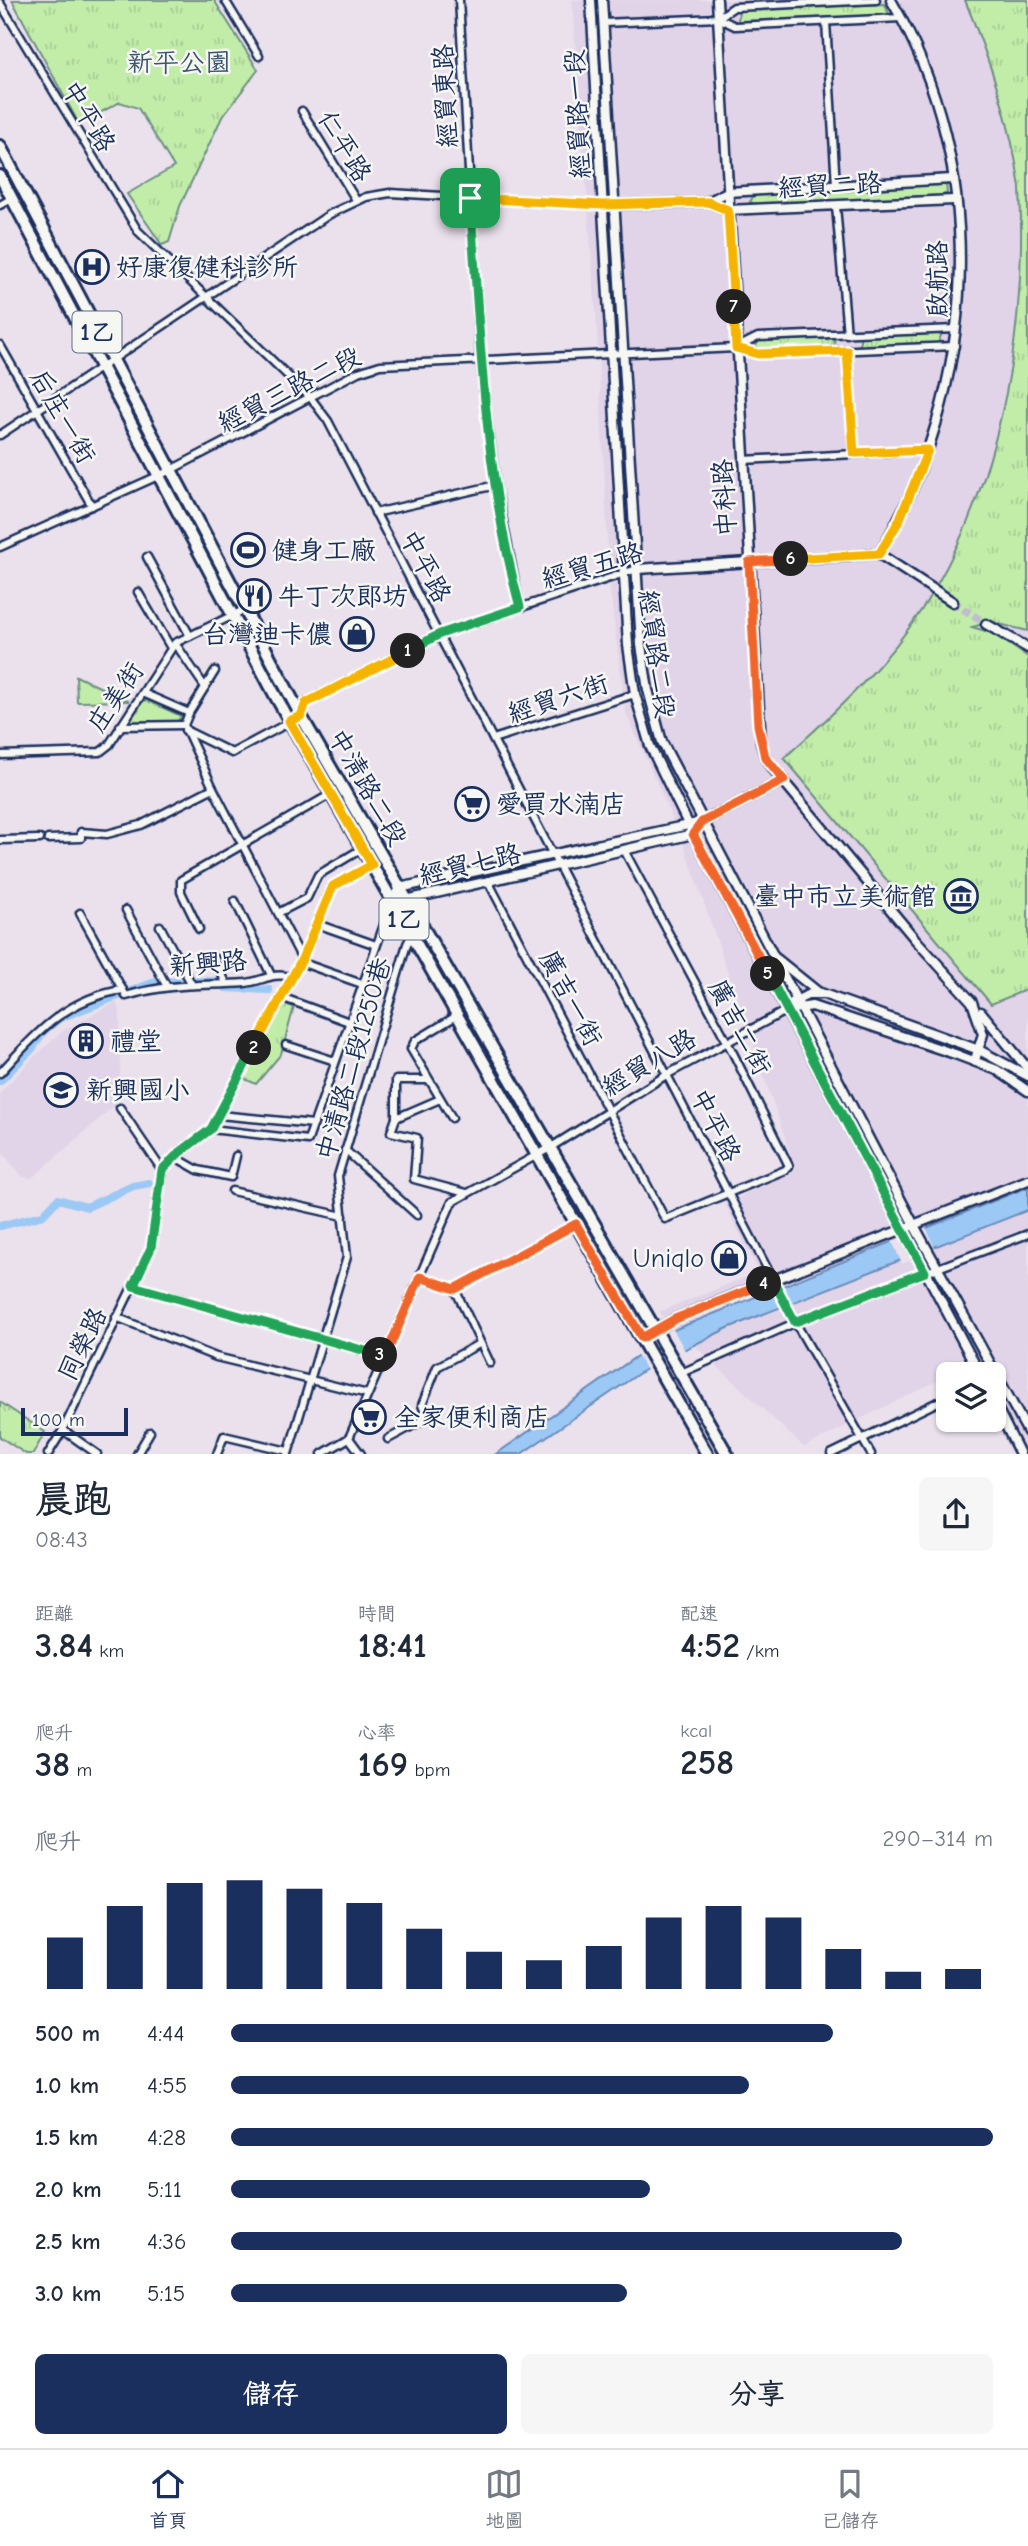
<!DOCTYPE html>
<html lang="zh-TW">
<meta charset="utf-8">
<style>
body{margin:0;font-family:"Comic Neue","LXGW WenKai TC",sans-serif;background:#f6f6f7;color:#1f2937;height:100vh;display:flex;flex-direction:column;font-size:26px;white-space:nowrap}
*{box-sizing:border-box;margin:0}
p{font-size:23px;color:#747a83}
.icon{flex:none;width:38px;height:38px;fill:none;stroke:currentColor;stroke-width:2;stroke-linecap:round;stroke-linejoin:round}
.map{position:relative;height:1454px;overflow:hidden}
.panel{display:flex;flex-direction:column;background:#fff;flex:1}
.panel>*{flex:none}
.tools{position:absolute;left:936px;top:1362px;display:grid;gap:14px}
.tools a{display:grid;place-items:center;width:70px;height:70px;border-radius:10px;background:#fff;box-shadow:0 2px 5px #0004;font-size:35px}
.scale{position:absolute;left:21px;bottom:18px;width:107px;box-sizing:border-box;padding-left:7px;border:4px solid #1b2f5e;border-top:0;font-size:19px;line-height:24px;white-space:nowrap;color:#1b2f5e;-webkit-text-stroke:5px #f6f6f2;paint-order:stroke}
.pin{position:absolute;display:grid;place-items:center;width:60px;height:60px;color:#fff;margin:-30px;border-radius:14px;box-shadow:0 4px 10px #0006}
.km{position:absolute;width:35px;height:35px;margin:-18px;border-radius:50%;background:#222;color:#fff;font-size:19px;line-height:35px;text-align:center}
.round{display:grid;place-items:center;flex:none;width:74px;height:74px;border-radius:10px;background:#f6f6f7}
.summary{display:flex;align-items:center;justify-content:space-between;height:119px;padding:0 35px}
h1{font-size:38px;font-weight:700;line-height:52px}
.metrics{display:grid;grid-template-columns:repeat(3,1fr);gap:10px;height:119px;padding:7px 35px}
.metrics div{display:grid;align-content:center}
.metrics b{font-size:35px;font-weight:700}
.metrics small{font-size:19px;font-weight:400}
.metrics p{font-size:19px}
.chart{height:196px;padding:14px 35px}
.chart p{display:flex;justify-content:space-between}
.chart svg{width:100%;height:126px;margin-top:7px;stroke:#1b2f5e;stroke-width:6}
.action{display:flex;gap:14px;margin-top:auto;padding:14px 35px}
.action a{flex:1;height:80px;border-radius:10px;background:#1b2f5e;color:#fff;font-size:28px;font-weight:700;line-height:80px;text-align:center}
.action a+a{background:#f6f6f7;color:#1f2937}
ul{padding:0 35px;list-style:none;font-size:23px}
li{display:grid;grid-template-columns:112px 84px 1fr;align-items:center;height:52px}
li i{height:18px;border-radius:9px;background:#1b2f5e}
.menu{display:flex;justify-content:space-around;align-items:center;height:98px;border-top:2px solid #e0e1e3;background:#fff;font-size:19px;color:#747a83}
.menu a{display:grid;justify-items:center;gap:4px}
.menu .on{color:#1b2f5e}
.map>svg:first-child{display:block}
.built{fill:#e1d3e8}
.park{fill:url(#park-tufts);stroke:#6e8e84;stroke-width:2}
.water{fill:#9bc8f5;stroke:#688bb9;stroke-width:2}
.pier{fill:#eae1ec}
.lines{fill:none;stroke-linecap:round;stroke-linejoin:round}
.canal{stroke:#9bc8f5;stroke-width:8}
.tertiary-tunnel{stroke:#c1bdd0;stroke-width:8;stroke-dasharray:8 4;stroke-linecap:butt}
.minor-casing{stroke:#1b2f5e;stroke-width:11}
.tertiary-casing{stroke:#1b2f5e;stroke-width:13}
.primary-casing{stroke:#1b2f5e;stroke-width:16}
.minor{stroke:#f6f6f2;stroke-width:6}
.tertiary{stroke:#f6f6f2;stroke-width:8}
.primary{stroke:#f6f6f2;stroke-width:10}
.split-1-casing{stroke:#fff;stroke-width:14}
.split-2-casing{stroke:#fff;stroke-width:14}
.split-3-casing{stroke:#fff;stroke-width:14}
.split-4-casing{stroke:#fff;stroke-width:14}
.split-5-casing{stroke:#fff;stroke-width:14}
.split-6-casing{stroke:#fff;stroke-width:14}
.split-7-casing{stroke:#fff;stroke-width:14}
.split-8-casing{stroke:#fff;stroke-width:14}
.split-1{stroke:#22a559;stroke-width:9}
.split-2{stroke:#f5b400;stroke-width:9}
.split-3{stroke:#22a559;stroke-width:9}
.split-4{stroke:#f0652b;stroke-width:9}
.split-5{stroke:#22a559;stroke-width:9}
.split-6{stroke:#f0652b;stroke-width:9}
.split-7{stroke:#f5b400;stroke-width:9}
.split-8{stroke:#f5b400;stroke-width:9}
.labels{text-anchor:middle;stroke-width:5;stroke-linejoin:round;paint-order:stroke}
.shield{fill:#f6f6f2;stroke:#5d6b8a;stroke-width:2}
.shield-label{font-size:24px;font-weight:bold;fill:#1b2f5e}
.park-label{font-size:26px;fill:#3c556d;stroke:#f6f6f2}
.street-label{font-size:26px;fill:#1b2f5e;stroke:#f6f6f2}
.poi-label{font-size:26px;fill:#1b2f5e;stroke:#f6f6f2;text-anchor:start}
</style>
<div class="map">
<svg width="1028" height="1454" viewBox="0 0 1028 1454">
<defs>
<pattern id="park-tufts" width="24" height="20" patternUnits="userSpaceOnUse" patternTransform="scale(1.75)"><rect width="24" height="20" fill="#c2eda9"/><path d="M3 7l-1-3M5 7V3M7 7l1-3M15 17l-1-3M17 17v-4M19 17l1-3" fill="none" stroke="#a6cc94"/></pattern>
</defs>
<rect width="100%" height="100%" fill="#eae1ec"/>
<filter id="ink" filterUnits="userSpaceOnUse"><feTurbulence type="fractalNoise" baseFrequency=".0143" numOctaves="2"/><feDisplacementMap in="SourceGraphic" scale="14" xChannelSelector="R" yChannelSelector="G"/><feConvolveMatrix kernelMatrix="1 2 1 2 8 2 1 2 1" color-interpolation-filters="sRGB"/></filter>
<g filter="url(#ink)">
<g class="built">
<polygon points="572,0 1028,0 1028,1454 1012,1454 993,1419 994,1374 969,1374 965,1367 804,1447 659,1312 759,1272 725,1204 796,1169 684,845 626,713 610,590 597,327"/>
<polygon points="116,1002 120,1012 120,1087 114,1106 32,1178 23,1177 0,1150 0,1093 32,1059 63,1031"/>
</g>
<g class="park">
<polygon points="12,0 214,0 258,70 222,117 180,206 169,242 162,245 127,194 174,167 138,108 120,102 79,124"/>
<path d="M965,0H1028V631L991,622L972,627L992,633L1028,657V989L991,1004L784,758C818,728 852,697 882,662C992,536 1028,353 1020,188C1011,122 990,61 965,0Z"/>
<polygon points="885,4 890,16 738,21 739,10"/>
<polygon points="940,183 946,185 947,193 941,196 756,204 750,202 755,193"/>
<polygon points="937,333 941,335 938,344 860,347 860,336"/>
<polygon points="834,338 835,347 760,350 756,347 758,341"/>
<polygon points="76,676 129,701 77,702"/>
<polygon points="146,700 181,716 178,721 124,727 138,704"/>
<polygon points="282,1003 294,1007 281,1054 256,1084 243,1078"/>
<polygon points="0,1402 45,1432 33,1454 26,1454 0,1437"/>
</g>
<polygon class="water" points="1028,1187 1028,1210 728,1328 647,1368 521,1454 496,1454 676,1329"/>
<g class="pier">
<polygon points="926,1227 936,1251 902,1264 892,1241"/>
<polygon points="673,1329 687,1354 647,1372 635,1351"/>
</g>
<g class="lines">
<g class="canal">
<polyline points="0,1081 33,1048 43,1032 60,1018 155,982 216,981 226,988 269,990"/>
<polyline points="0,1226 43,1215 58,1199 87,1207 133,1186 149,1183"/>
</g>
<polyline class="tertiary-tunnel" points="953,602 986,624"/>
<g class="minor-casing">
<g id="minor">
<polyline points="225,0 259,56"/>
<polyline points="459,0 480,359 496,485 520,607"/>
<polyline points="0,3 138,231 310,397 328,421 795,1322 871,1454"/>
<polyline points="718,18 734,7 876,0"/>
<polyline points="826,22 836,185"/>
<polyline points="603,23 718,18 735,26 901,18"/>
<polyline points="302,111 356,200"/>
<polyline points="0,205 12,198"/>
<polyline points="836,206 847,334"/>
<polyline points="0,345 92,506"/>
<polyline points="736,348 758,337 956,329"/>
<polyline points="847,351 854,453"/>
<polyline points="0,435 330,214 366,197 390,193 603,205"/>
<polyline points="743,460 928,450"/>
<polyline points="375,513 496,485"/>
<polyline points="0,547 169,471 358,372 380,365 736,348 758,354 955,346"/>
<polyline points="147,557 190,636"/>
<polyline points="138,592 171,648"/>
<polyline points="175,643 205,687"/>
<polyline points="143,693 189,713 184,725"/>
<polyline points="189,713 215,671"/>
<polyline points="184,725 213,788 302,959"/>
<polyline points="120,726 184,725"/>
<polyline points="185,730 232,753 301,716 305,703 440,634 637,569"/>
<polyline points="493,739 635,694"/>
<polyline points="0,755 100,752 109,745 175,643 244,610"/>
<polyline points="48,839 81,838 81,832 107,834 141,825 213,788"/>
<polyline points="0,840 40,839"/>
<polyline points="488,881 665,1219 785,1170 789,1166 733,1053 624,850"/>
<polyline points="235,901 271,975"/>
<polyline points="126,910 166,985"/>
<path d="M80,913L126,996C170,983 201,986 245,983C265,981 270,972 292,977"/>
<polyline points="278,913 307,898 318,875 363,848"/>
<polyline points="317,924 376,945"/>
<polyline points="160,926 192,985"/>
<polyline points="199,929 181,892 181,880 331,794"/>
<polyline points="215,959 226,983"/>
<polyline points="300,962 362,984"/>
<polyline points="281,997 349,1022"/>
<polyline points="286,1045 335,1061"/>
<path d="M0,1073C37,1033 66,998 123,990"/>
<polyline points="440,1099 396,1118 391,1132 417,1138 414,1179 466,1193"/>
<polyline points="120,1108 162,1170"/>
<polyline points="219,1115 314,1124"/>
<polyline points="396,1118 396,1080 429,1080"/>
<polyline points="452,1118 411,1049 415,1041 458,1015"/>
<polyline points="211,1129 308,1140 392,902"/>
<polyline points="345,1150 417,1215"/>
<polyline points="175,1157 198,1170 231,1177 236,1156"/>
<polyline points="232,1191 343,1216"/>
<polyline points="420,1277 455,1289 576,1224"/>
<polyline points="133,1286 385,1357"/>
<polyline points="455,1289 490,1363"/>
<polyline points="116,1317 216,1357 368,1394"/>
<polyline points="679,1374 808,1317 1028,1234"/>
<polyline points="63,1430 97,1454"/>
<polyline points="349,1438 361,1454"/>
<polyline points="388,1439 427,1418 422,1405 437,1367 479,1344"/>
<polyline points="48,1454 63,1430 151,1248 162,1170 179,1153 211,1129 302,959 333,886 372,865"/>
<polyline points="137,1454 150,1432"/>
<polyline points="217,1454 224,1436 288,1451"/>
<polyline points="288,1454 347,1257 338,1176 407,944 419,921"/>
<polyline points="322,1454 349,1438 452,1202 548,1149 668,1074 787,1010"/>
<polyline points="831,1454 948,1397"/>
</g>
</g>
<g class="tertiary-casing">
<g id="tertiary">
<polyline points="591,0 628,645 635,694 650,746 693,834 980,1374"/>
<polyline points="602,0 641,645 648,690 662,742 916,1229 1028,1432"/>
<polyline points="717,0 761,742 765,757 775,771 915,939 972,1002 983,1034 975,1060"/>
<polyline points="708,202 728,210 954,200"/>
<polyline points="610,205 708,202 727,192 952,179"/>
<path d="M879,554C978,390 991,168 891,0"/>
<polyline points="637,569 879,554 953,602"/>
<polyline points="986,624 1028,648"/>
<polyline points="702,822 693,834 406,900 393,900 399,888 702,822 784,780"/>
<polyline points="777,959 818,992 979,1050 1028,1076"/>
<polyline points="793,1002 810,994 820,994"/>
<polyline points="787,1010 812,1006 955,1054 997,1070 1028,1091"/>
<polyline points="981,1012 1028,1069"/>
<polyline points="642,1338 675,1319 712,1304 1028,1180"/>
<polyline points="994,1402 1020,1454"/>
</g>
</g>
<g class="primary-casing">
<g id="primary">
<polyline points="0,146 301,716 727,1454"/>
<polyline points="0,176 275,695 707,1454"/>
</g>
</g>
<use href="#minor" class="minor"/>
<use href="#tertiary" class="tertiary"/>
<use href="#primary" class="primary"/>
</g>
</g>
<g class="lines" filter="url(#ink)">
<g class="split-1-casing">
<path id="split-1" d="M408,651L440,634L520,607C484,474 480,334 470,198"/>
</g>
<g class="split-2-casing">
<polyline id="split-2" points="254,1048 302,959 333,886 372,865 289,721 301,716 306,703 408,651"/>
</g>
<g class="split-3-casing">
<polyline id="split-3" points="254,1048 211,1129 179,1153 162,1170 151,1248 133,1286 380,1355"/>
</g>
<g class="split-4-casing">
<polyline id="split-4" points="380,1355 385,1357 420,1277 455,1289 576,1224 642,1338 675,1319 764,1284"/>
</g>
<g class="split-5-casing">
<polyline id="split-5" points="764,1284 773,1280 795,1322 925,1272 768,974"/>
</g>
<g class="split-6-casing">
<polyline id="split-6" points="768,974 693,834 702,822 784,780 765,757 758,725 749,562 791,559"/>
</g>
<g class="split-7-casing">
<polyline id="split-7" points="734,307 736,348 758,354 847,351 854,453 928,450 899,521 879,554 791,559"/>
</g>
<g class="split-8-casing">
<polyline id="split-8" points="470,198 603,205 708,202 728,210 734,307"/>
</g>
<use href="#split-1" class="split-1"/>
<use href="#split-2" class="split-2"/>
<use href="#split-3" class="split-3"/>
<use href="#split-4" class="split-4"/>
<use href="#split-5" class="split-5"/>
<use href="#split-6" class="split-6"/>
<use href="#split-7" class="split-7"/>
<use href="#split-8" class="split-8"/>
</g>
<defs>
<g id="hospital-ring" transform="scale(1.75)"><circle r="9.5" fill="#f6f6f2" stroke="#1b2f5e" stroke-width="1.5"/><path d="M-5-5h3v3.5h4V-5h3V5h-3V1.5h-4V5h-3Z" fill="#1b2f5e"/></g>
<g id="stadium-ring" transform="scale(1.75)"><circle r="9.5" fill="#f6f6f2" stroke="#1b2f5e" stroke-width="1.5"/><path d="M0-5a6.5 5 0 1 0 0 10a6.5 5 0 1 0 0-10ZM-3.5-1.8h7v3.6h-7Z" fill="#1b2f5e"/></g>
<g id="restaurant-ring" transform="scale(1.75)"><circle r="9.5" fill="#f6f6f2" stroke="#1b2f5e" stroke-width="1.5"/><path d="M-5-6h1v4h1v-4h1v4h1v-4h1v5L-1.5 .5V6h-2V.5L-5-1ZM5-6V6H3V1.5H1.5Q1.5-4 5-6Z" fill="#1b2f5e"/></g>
<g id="shop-ring" transform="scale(1.75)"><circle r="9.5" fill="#f6f6f2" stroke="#1b2f5e" stroke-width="1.5"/><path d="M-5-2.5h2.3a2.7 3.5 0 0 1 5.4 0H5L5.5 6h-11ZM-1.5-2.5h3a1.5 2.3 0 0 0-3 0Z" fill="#1b2f5e"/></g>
<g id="supermarket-ring" transform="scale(1.75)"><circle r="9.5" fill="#f6f6f2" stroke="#1b2f5e" stroke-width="1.5"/><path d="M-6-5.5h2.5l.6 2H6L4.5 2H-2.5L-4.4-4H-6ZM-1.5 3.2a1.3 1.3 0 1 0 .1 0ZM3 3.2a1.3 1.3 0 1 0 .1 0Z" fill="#1b2f5e"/></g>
<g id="museum-ring" transform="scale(1.75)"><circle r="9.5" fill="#f6f6f2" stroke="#1b2f5e" stroke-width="1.5"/><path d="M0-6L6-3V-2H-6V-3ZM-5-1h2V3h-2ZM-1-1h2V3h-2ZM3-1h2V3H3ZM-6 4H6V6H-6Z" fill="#1b2f5e"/></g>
<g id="building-ring" transform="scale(1.75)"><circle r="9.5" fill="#f6f6f2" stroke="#1b2f5e" stroke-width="1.5"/><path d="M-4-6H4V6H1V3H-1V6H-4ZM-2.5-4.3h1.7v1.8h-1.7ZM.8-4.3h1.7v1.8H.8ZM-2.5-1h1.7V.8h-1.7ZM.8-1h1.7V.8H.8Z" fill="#1b2f5e"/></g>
<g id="school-ring" transform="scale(1.75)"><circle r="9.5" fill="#f6f6f2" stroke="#1b2f5e" stroke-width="1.5"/><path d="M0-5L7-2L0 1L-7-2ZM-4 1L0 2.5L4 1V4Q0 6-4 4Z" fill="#1b2f5e"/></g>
</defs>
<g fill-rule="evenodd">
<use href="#hospital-ring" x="92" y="267"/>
<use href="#stadium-ring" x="248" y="550"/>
<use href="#restaurant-ring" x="254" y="596"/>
<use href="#shop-ring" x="357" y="634"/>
<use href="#supermarket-ring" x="472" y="804"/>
<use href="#museum-ring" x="961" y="896"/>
<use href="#building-ring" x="86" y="1041"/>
<use href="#school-ring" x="61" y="1090"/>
<use href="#shop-ring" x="729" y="1258"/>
<use href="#supermarket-ring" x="369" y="1417"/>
</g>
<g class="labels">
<g class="shield">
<rect x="72.5" y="311.5" width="49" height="41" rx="5"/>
<rect x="379.5" y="898.5" width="49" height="41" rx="5"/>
</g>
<g class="shield-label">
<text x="97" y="340">1乙</text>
<text x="404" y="927">1乙</text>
</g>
<g class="park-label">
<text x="179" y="71">新平公園</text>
</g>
<g class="street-label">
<text transform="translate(445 96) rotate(-93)" y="9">經貿東路</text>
<text transform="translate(577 114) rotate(-93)" y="9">經貿路一段</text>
<text transform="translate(89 116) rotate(59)" y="9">中平路</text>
<text transform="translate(345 146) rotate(59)" y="9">仁平路</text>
<text transform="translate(830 185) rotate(-3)" y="9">經貿二路</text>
<text transform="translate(937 279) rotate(-90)" y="9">啟航路</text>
<text transform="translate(289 389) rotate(-27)" y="9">經貿三路二段</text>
<text transform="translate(63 416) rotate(60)" y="9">后庄一街</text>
<text transform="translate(724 498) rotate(-93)" y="9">中科路</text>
<text transform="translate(592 565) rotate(-16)" y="9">經貿五路</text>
<text transform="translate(426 566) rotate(62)" y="9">中平路</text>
<text transform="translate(657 654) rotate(82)" y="9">經貿路二段</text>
<text transform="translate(115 697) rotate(-56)" y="9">庄美街</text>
<text transform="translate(558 698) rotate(-18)" y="9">經貿六街</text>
<text transform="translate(368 787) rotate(60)" y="9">中清路二段</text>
<text transform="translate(470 864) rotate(-13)" y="9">經貿七路</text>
<text transform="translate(208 963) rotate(-5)" y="9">新興路</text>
<text transform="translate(571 998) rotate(62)" y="9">廣吉一街</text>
<text transform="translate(740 1027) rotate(62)" y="9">廣吉二街</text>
<text transform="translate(353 1059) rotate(-74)" y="9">中清路二段1250巷</text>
<text transform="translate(649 1062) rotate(-31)" y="9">經貿八路</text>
<text transform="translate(716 1125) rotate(63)" y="9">中平路</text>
<text transform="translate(82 1344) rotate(-64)" y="9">同榮路</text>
</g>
<g class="poi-label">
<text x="116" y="276">好康復健科診所</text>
<text x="272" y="559">健身工廠</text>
<text x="278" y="605">牛丁次郎坊</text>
<text x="332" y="643" text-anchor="end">台灣迪卡儂</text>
<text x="496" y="813">愛買水湳店</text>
<text x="936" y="905" text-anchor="end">臺中市立美術館</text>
<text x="110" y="1050">禮堂</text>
<text x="86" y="1099">新興國小</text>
<text x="704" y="1267" text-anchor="end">Uniqlo</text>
<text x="394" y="1426">全家便利商店</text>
</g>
</g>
</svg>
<div class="tools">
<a><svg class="icon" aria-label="layers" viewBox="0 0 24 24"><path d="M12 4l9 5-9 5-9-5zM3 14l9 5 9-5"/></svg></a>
</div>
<div class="scale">100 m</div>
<div class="pin" style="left:470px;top:198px;background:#1e9e55"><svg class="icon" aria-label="arrive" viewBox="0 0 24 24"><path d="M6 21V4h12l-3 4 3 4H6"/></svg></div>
<b class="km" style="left:408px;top:651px">1</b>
<b class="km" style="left:254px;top:1048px">2</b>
<b class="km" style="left:380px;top:1355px">3</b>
<b class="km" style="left:764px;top:1284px">4</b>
<b class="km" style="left:768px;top:974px">5</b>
<b class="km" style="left:791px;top:559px">6</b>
<b class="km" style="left:734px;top:307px">7</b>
</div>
<section class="panel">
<div class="summary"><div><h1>晨跑</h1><p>08:43</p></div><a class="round"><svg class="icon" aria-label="share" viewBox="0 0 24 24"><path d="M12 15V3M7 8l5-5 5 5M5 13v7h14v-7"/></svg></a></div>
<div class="metrics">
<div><p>距離</p><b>3.84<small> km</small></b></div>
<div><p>時間</p><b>18:41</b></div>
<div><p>配速</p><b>4:52<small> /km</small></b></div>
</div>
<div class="metrics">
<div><p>爬升</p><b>38<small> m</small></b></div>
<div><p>心率</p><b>169<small> bpm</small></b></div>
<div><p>kcal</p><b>258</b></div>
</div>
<div class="chart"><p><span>爬升</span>290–314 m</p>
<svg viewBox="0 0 160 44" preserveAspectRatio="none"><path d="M5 44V26M15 44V15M25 44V7M35 44V6M45 44V9M55 44V14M65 44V23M75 44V31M85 44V34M95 44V29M105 44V19M115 44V15M125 44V19M135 44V30M145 44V38M155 44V37"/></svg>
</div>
<ul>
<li><b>500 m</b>4:44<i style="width:79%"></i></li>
<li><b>1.0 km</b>4:55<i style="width:68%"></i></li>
<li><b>1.5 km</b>4:28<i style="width:100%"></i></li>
<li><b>2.0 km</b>5:11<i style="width:55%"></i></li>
<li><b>2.5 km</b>4:36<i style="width:88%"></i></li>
<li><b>3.0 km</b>5:15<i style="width:52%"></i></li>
</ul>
<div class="action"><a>儲存</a><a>分享</a></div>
</section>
<nav class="menu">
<a class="on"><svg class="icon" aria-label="home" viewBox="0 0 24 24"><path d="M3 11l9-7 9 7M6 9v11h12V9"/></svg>首頁</a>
<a><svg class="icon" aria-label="map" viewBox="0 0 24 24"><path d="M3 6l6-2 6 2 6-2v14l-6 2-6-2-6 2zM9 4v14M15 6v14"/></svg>地圖</a>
<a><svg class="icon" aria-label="saved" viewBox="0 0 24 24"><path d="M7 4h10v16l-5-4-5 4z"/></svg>已儲存</a>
</nav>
